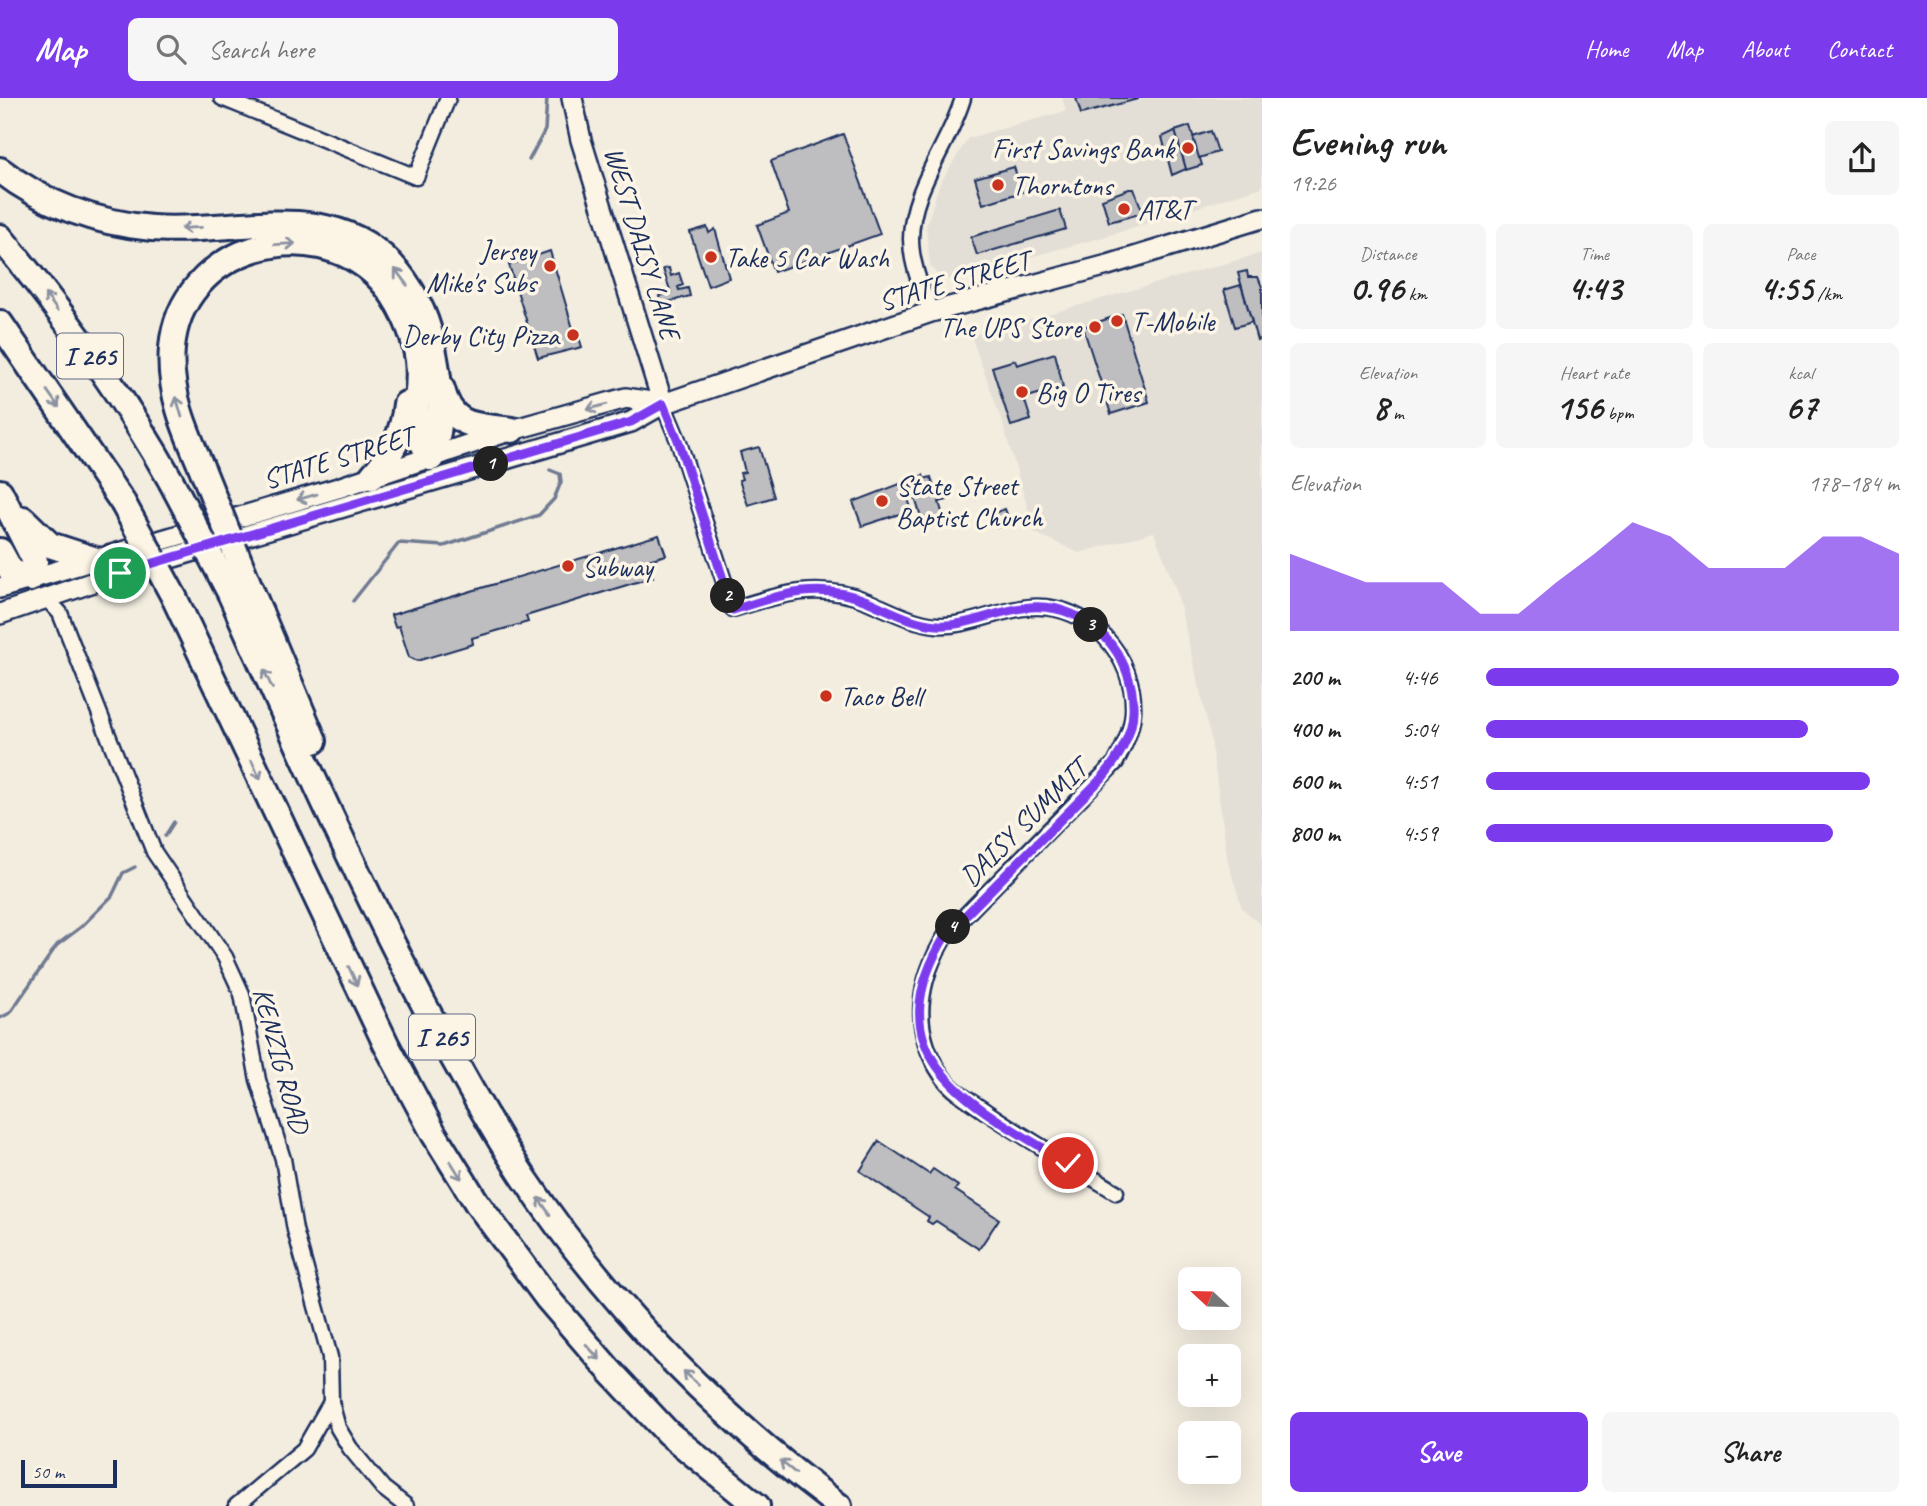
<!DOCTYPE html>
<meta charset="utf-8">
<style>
body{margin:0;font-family:Caveat,sans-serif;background:#f6f6f6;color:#222;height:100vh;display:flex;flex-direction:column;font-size:26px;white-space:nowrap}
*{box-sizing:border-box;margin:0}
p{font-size:23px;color:#767676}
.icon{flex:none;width:38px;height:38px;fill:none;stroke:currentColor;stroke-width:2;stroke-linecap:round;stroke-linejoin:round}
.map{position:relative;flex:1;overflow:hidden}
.panel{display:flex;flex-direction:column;background:#fff;width:665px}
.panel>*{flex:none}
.needle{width:46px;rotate:292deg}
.tools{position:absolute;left:1178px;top:1169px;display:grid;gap:14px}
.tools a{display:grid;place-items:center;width:63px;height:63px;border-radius:10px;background:#fff;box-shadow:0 7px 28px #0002;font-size:35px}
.scale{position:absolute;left:21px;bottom:18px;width:96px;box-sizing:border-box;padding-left:7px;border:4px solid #1b2f5e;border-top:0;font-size:19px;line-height:24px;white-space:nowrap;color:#1b2f5e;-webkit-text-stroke:5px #fcf5e5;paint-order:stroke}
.pin{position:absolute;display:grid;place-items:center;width:60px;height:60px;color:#fff;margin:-30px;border:4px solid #fff;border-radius:50%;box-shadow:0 2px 7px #0007}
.km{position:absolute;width:35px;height:35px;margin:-18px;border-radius:50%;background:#222;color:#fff;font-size:19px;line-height:35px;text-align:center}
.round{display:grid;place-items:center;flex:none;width:74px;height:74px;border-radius:10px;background:#f6f6f6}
.overview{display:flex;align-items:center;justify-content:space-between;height:119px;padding:0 28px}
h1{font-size:38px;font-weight:800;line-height:52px}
.figures{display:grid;grid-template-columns:repeat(3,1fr);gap:10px;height:119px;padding:7px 28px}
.figures div{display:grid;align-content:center;border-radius:10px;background:#f6f6f6;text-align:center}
.figures b{font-size:35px;font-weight:800}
.figures small{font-size:19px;font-weight:400}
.figures p{font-size:19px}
.chart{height:196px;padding:14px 28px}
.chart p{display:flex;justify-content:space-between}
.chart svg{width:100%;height:126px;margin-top:7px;fill:#7c3aed;opacity:.7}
.action{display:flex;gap:14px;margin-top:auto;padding:14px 28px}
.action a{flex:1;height:80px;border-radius:10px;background:#7c3aed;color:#fff;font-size:28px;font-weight:800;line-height:80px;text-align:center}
.action a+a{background:#f6f6f6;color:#222}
ul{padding:0 28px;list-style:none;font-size:23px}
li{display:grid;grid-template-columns:112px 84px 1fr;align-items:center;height:52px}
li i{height:18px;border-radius:9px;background:#7c3aed}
header{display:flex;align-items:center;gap:42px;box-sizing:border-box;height:98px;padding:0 35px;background:#7c3aed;color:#fff}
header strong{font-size:33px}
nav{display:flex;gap:38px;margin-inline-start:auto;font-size:24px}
.search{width:490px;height:63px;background:#f6f6f6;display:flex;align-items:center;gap:18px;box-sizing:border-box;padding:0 24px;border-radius:10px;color:#767676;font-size:26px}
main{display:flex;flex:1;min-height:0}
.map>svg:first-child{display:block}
.built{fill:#e3dfd6}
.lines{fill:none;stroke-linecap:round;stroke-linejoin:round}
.stream{stroke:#707a91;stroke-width:3.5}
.building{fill:#bebec0;stroke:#1b2f5e;stroke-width:2}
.street-casing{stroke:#1b2f5e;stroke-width:19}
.secondary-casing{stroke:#1b2f5e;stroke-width:24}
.highway-casing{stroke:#1b2f5e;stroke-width:30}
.street{stroke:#fcf5e5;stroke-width:14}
.secondary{stroke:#fcf5e5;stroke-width:19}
.highway{stroke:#fcf5e5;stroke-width:24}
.highway-bridge-casing{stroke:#1b2f5e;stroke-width:30;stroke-linecap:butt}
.highway-bridge{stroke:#fcf5e5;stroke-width:24}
.oneway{stroke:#8c92a2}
.route-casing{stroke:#fff;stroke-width:14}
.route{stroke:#7c3aed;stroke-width:9}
.poi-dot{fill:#c8321e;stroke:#fcf5e5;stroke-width:2.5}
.labels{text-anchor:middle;stroke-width:7;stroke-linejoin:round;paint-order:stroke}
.shield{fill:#fcf5e5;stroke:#5e6a86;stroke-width:2}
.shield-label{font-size:26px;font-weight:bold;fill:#1b2f5e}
.poi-label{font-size:28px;fill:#1b2f5e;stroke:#fcf5e5;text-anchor:start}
.street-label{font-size:28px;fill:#1b2f5e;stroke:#fcf5e5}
</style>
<header>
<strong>Map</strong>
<div class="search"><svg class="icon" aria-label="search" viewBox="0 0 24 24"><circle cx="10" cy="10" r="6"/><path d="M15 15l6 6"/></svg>Search here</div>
<nav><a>Home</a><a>Map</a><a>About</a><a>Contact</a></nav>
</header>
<main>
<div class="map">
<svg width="1262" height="1408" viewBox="0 0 1262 1408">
<rect width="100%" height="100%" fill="#f3ede0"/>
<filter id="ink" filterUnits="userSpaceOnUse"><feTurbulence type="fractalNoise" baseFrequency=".0143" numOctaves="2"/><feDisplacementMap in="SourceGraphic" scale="14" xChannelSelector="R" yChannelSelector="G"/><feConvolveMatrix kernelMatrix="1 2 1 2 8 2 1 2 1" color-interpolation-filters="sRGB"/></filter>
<g filter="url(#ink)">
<g class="built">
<polygon points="1062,0 1262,0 1262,89 1107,138 942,183 930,167 926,129 939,87 968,40 1066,13"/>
<polygon points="1262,155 1262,828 1242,810 1228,764 1210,635 1177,495 1154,434 1079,455 1035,435 1002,323 971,238"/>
</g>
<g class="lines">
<g class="stream">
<polyline points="529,62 545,32 547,0"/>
<polyline points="353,503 399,445 444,448 539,417 554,401 561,384 560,376 550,372"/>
<polyline points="165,738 174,724"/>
<polyline points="0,920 10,915 57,847 81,829 112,798 123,775 135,769"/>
</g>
</g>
<g class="building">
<polygon points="1076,0 1138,0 1138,1 1081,16"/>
<polygon points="1190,28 1202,67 1186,72 1175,33"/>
<polygon points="1175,33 1186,71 1172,77 1162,39"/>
<polygon points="1211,33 1218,54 1199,60 1193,39"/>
<polygon points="843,36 880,136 774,174 757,127 789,115 771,63"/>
<polygon points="1014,69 1022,94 983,106 975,80"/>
<polygon points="1129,91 1134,91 1143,115 1109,124 1102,101"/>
<polygon points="1060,112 1066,131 977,157 971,139"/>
<polygon points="707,129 709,135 715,131 729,180 708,188 690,134"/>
<polygon points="550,153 574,234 577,233 582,249 538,260 509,167"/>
<polygon points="669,170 671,178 679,175 683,187 678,189 679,192 688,190 690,198 661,206 659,198 671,195 663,171"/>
<polygon points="1247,173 1248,179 1258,179 1262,189 1262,241 1257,242 1238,175"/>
<polygon points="1241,187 1252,224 1235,229 1224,192"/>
<polygon points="1122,216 1149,304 1111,316 1083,229"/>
<polygon points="1055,255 1063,289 1024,300 1031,322 1011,328 992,269 1015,262 1017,267"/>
<polygon points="759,349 774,399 748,407 739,382 742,381 740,375 745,374 740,354"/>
<polygon points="923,377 924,381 931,379 936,396 943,393 947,402 939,404 945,424 925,430 910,386 903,388 912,412 862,428 853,404"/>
<polygon points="1005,411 1010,424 996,430 990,416"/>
<polygon points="659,437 666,457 648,462 653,479 526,518 528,524 472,540 473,546 417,563 409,559 399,528 395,529 391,517"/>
<polygon points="879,1043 929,1076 933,1071 958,1088 955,1092 999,1121 979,1151 936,1123 932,1126 927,1123 929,1119 860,1073"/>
</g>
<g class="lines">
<g class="street-casing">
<g id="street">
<polyline points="222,0 416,79 448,0"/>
<path d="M931,214C922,191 911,167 911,141C911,90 949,48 963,0"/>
<path d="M663,306L678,342L733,511C779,496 820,484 867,503C889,512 912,525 937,527C969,529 999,511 1031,509C1089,505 1136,558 1133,614C1132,632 1124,648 1116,664L946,837C918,882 910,932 942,978C953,994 972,1004 988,1015C1030,1043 1073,1068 1116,1094"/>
<polyline points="46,500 60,515 154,754 225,859 242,896 258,982 283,1061 295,1132 330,1259 331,1304 338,1330 350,1350 383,1390 406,1408"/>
<polyline points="236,1408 304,1351 331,1304"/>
</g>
</g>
<g class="secondary-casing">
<g id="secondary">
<polyline points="572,0 581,42 663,306"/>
<polyline points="0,490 338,390 512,332 626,300 663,306"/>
<polyline points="0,516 120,475 631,324 663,306 931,214 1108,167 1262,120"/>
</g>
</g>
<g class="highway-casing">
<g id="highway">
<path d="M0,72C44,106 97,125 152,130C232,137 327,99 391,166C411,187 426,216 432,245C440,284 446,322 431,360"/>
<path d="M0,139C63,215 123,297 171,383"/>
<polyline points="0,225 123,405"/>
<path d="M442,291C452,332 479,327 512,332"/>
<path d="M203,373C186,334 168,294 172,250C180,149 312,111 380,181C399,201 414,234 418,262C423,305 404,319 431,360"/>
<path d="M372,378C392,356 403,336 406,306"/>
<polyline points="0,394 35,463 30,481 11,473 0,453"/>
<polyline points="23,421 50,447 96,462"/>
<polyline points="250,490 314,643"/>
<path d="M230,495C295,641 360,788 436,929C464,979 491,1030 523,1078C608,1205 717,1317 839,1408"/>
<polyline points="174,499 386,946 434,1036 477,1105 548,1201 610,1273 668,1335 757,1408"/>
</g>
</g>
<use href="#street" class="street"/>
<use href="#secondary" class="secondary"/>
<use href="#highway" class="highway"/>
<g class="highway-bridge-casing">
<g id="highway-bridge">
<polyline points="203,373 250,490"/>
<polyline points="171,383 230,495"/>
<polyline points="123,405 174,499"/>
</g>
</g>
<use href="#highway-bridge" class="highway-bridge"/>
</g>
<defs><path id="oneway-shaft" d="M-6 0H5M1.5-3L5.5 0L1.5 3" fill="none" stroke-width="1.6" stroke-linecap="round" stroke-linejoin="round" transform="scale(1.75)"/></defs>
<g class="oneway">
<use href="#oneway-shaft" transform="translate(191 130) rotate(177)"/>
<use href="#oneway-shaft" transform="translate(285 146) rotate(-3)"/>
<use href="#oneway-shaft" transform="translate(401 179) rotate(-127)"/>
<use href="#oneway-shaft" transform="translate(51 204) rotate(-126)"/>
<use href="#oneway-shaft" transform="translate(53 301) rotate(55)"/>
<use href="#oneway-shaft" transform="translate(179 309) rotate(-106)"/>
<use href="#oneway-shaft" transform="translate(597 309) rotate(164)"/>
<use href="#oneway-shaft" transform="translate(307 399) rotate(164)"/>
<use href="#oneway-shaft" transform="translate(268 581) rotate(-115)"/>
<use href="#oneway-shaft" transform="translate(256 672) rotate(65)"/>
<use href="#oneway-shaft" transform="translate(353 878) rotate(65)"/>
<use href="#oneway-shaft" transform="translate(456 1072) rotate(58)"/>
<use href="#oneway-shaft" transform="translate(544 1108) rotate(-125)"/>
<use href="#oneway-shaft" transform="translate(593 1254) rotate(48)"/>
<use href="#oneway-shaft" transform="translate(691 1280) rotate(-136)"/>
<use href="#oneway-shaft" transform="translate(788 1369) rotate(-141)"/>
</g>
</g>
<g class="lines" filter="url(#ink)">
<g class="route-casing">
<path id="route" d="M120,475L631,324L663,306L678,342L733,512C779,497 820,483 867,503C889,512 911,525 937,527C969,529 999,511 1031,509C1089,505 1136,558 1133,614C1132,639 1118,661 1102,680L946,837C869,962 976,1009 1068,1065"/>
</g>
<use href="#route" class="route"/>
</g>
<g class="poi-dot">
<circle cx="1188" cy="50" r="7"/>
<circle cx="998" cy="87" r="7"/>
<circle cx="1124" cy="111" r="7"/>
<circle cx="711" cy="159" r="7"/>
<circle cx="550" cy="168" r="7"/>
<circle cx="1117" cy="223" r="7"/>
<circle cx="1095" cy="229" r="7"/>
<circle cx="573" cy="237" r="7"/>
<circle cx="1022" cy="294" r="7"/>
<circle cx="882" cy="403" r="7"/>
<circle cx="568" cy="468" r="7"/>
<circle cx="826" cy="598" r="7"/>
</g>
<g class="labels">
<g class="shield">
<rect x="57" y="235.5" width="66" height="45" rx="5"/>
<rect x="409" y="916.5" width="66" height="45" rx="5"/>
</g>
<g class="shield-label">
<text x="90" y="267">I 265</text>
<text x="442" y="948">I 265</text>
</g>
<g class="poi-label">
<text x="1174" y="60" text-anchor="end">First Savings Bank</text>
<text x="1012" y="97">Thorntons</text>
<text x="1138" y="121">AT&amp;T</text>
<text x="536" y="162" text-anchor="end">Jersey<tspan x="536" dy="32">Mike's Subs</tspan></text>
<text x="725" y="169">Take 5 Car Wash</text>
<text x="1131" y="233">T-Mobile</text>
<text x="1081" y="239" text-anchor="end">The UPS Store</text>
<text x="559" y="247" text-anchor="end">Derby City Pizza</text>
<text x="1036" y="304">Big O Tires</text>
<text x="896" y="397">State Street<tspan x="896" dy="32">Baptist Church</tspan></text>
<text x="582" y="478">Subway</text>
<text x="840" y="608">Taco Bell</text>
</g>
<g class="street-label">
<text transform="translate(643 145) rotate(73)" y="10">WEST DAISY LANE</text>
<text transform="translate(954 182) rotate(-16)" y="10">STATE STREET</text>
<text transform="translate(338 359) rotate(-17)" y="10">STATE STREET</text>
<text transform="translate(1023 724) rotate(-45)" y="10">DAISY SUMMIT</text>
<text transform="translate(282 962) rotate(75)" y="10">KENZIG ROAD</text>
</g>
</g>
</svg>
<div class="tools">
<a><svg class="needle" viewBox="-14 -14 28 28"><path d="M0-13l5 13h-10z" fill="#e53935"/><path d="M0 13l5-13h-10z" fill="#767676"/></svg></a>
<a>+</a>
<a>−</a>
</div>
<div class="scale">50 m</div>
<div class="pin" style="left:120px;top:475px;background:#1e9e55"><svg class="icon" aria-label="arrive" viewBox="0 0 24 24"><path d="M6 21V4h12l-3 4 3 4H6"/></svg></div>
<div class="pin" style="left:1068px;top:1065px;background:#d93025"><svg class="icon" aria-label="check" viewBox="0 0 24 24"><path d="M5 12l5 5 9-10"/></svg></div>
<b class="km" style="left:491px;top:366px">1</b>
<b class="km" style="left:728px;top:498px">2</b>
<b class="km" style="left:1091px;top:527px">3</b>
<b class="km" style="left:953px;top:829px">4</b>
</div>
<section class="panel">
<div class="overview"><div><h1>Evening run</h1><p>19:26</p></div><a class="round"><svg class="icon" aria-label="share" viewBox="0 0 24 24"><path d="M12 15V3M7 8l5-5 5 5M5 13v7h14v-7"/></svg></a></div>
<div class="figures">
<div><p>Distance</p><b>0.96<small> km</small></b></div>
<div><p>Time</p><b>4:43</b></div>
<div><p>Pace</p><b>4:55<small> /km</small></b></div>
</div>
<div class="figures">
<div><p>Elevation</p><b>8<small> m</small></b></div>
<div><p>Heart rate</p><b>156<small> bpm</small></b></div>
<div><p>kcal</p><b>67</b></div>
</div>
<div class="chart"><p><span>Elevation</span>178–184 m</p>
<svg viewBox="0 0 160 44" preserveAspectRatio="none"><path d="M0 44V17L10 22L20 27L30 27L40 27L50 38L60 38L70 27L80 17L90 6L100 11L110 22L120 22L130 22L140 11L150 11L160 17V44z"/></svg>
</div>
<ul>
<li><b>200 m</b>4:46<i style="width:100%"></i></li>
<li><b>400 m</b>5:04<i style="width:78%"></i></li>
<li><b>600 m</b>4:51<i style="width:93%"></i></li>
<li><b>800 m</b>4:59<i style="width:84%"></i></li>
</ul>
<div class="action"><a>Save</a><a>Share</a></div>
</section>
</main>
